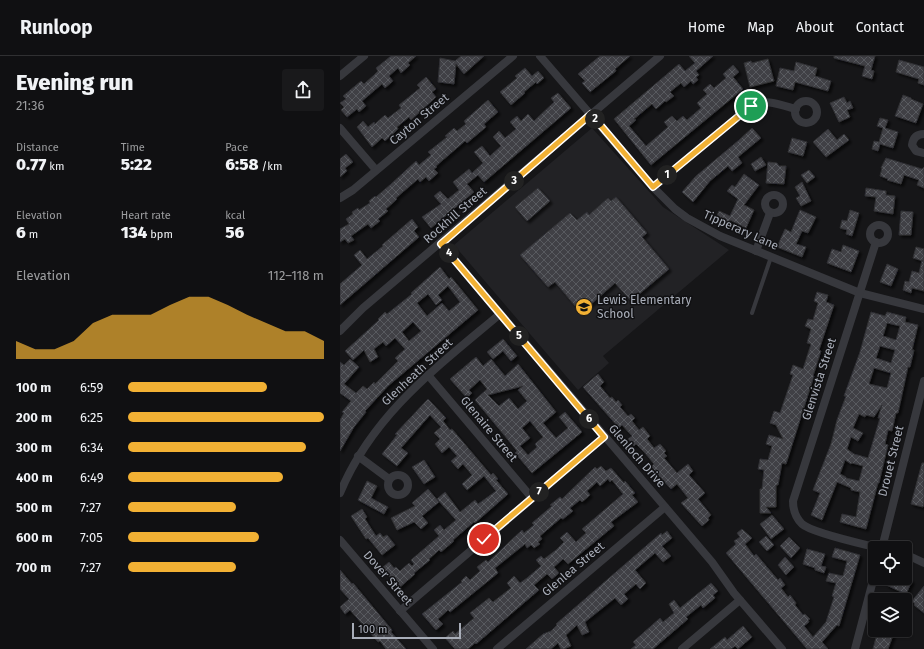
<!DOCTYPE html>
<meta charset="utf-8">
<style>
body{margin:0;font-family:"Fira Sans",sans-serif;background:#19191b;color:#f1f3f6;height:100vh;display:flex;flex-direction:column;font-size:15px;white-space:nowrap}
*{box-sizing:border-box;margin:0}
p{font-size:13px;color:#9c9d9f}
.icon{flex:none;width:22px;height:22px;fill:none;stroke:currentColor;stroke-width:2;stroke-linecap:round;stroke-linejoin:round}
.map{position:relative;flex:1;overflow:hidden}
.drawer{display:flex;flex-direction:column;background:#101012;width:340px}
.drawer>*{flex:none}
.controls{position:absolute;left:528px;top:485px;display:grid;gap:8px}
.controls a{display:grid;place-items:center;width:44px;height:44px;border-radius:4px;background:#101012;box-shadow:0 1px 3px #0004,0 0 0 1px #303032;font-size:20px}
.scale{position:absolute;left:12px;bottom:10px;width:109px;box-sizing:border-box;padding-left:4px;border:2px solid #a8adb8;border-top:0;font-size:11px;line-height:14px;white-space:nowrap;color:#a8adb8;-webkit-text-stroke:3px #111113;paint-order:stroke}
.pin{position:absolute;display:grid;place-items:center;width:34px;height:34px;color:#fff;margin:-17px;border:2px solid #fff;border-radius:50%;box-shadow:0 1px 4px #0007}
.km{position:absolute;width:20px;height:20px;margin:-10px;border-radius:50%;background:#222;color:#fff;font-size:11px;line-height:20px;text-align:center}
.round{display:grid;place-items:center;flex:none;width:42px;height:42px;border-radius:4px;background:#19191b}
.overview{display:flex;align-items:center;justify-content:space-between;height:68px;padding:0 16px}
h1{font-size:22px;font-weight:800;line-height:30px}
.stats{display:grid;grid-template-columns:repeat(3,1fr);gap:6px;height:68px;padding:4px 16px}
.stats div{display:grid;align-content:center}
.stats b{font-size:17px;font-weight:800}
.stats small{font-size:11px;font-weight:400}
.stats p{font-size:11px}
.chart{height:112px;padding:8px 16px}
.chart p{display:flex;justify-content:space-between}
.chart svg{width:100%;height:72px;margin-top:4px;fill:#f2b134;opacity:.7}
ul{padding:0 16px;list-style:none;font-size:13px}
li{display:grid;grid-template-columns:64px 48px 1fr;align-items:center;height:30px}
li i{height:10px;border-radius:5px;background:#f2b134}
header{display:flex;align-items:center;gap:24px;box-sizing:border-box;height:56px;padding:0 20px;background:#101012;border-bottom:1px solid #303032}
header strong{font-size:19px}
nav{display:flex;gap:22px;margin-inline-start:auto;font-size:14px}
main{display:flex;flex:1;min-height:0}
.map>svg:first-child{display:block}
.built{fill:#222225}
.building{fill:url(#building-cross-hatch);stroke:#303034;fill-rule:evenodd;filter:url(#shadow)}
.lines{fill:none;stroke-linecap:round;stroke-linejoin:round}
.service{stroke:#37383d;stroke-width:4}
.minor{stroke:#37383d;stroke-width:8}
.route-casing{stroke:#fff;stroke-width:8}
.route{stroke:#f2b134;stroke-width:5}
.labels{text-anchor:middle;stroke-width:3;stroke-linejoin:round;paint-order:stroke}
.street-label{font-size:12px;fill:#a8adb8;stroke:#111113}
.poi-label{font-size:12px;fill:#a8adb8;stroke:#111113;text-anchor:start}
</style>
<header>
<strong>Runloop</strong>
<nav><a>Home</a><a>Map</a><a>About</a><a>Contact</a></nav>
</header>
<main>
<section class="drawer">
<div class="overview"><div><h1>Evening run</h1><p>21:36</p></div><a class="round"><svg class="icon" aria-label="share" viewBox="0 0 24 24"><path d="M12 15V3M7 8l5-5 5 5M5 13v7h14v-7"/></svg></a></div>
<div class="stats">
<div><p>Distance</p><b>0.77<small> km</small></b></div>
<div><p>Time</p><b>5:22</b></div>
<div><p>Pace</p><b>6:58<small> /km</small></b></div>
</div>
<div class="stats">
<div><p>Elevation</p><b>6<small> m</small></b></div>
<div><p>Heart rate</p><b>134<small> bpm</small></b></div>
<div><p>kcal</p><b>56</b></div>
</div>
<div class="chart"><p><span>Elevation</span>112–118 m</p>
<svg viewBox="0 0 160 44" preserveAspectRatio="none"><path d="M0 44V33L10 38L20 38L30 33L40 22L50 17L60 17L70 17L80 11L90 6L100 6L110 11L120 17L130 22L140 27L150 27L160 33V44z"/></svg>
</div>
<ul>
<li><b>100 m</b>6:59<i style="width:71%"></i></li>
<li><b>200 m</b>6:25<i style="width:100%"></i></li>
<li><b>300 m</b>6:34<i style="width:91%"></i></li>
<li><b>400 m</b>6:49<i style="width:79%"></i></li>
<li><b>500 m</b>7:27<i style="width:55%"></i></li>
<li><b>600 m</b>7:05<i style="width:67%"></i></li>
<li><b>700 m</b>7:27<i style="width:55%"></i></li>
</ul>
</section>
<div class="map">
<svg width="584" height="593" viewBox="0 0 584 593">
<defs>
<pattern id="building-cross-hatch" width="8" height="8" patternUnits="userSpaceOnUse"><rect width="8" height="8" fill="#404145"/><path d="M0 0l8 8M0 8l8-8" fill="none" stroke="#595a5e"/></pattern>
<filter id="shadow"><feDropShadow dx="2.5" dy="2.5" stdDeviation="1" flood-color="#0009"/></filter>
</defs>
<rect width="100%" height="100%" fill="#161618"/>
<polygon class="built" points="252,72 323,151 389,194 263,300 269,307 238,334 114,189"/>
<g class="building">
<polygon points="51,0 76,0 68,7 70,9 61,17 58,12 49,20 53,25 45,32 42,28 22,45 26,50 19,56 17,53 7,61 1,54 4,51 0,47 6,43 3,40 21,25 24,28 34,19 38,15 36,12"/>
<polygon points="121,0 144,0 124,18 116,8 114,28 98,26 100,2 115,5"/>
<polygon points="260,0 290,0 275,13 276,15 250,36 242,27 245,25 238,18"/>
<polygon points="349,0 373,0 356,15 359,19 356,21 358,24 353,28 351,25 344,31 341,27 330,36 334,40 326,46 325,45 316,53 312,48 294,63 296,64 289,70 306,90 328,71 324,66 332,60 337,65 343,60 347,64 361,52 357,47 367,38 363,34 370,28 374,32 386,22 383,18 393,9 399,16 393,21 403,33 311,109 274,63 339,8 345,15 355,7"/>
<polygon points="494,0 535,0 531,14 534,15 532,23 522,20 525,10 494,2"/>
<polygon points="428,3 434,25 410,31 404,7 411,5 412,7"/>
<polygon points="559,4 584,11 584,29 578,27 579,23 556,16"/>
<polygon points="456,6 477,12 475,20 491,25 488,35 455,26 453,34 436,30 440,12 454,15"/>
<polygon points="185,12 192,20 198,15 204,22 197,28 196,26 184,36 185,37 171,49 160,36 177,22 175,20"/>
<polygon points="86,21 96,33 92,36 96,41 71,64 69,61 57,71 58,73 45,85 42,82 32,91 17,71 23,65 28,71 34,66 35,68 45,59 48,62 61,52 59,49 80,32 77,29"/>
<polygon points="218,37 231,52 144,126 138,119 127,128 134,136 91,172 82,161 101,148 94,140 100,135 108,143 119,134 113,126 129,113 132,117 143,107 134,96 142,90 150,100 161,90 153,81 159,75 165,82 176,73 170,66 177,60 181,65 188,58 194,65 214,46 211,42"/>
<polygon points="563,39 571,42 571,43 583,48 576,67 555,60"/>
<polygon points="504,41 507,47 510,45 513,52 507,54 510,61 499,66 490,47"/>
<polygon points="148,44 158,56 144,68 146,71 127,87 125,85 96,110 97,111 94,113 98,117 89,125 86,121 80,126 78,123 56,142 57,143 46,153 48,155 38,163 40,165 31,172 28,168 11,180 14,184 8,187 5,183 0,186 0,173 9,168 6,163 13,158 12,156 18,152 19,154 30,147 29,145 35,140 36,141 51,128 76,105 79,109 91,99 88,96 107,81 105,80 114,72 117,75 126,68 124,65"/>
<polygon points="540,62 548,64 545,72 558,76 553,92 540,88 538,95 532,93 534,85 539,86 543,72 537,70"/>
<polygon points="412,72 421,82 398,101 402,107 392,115 388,110 370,125 353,146 342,136 356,120 399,84"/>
<polygon points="488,73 497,84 504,78 509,84 486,101 473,86"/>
<polygon points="452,82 467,86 463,100 448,96"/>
<polygon points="6,98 13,106 5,112 7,115 0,121 0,103"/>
<polygon points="421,101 426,109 415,115 411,108"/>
<polygon points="546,102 582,113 584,111 584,132 577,129 579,124 564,119 561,128 547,124 548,123 540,120 542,112 541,112"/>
<polygon points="428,106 437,107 439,110 446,110 444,128 426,127"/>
<polygon points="469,114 475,121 467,127 461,119"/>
<polygon points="404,118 419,129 404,149 414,154 406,172 390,164 388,168 376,162 379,155 390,160 398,143 387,135 392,129 395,131"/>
<polygon points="462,126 471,145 461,150 456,142 460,140 455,131"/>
<polygon points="198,132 210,145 187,165 175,151"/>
<polygon points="526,132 546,135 546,139 555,140 553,158 534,155 536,141 525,140"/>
<polygon points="276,141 307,177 302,181 329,213 291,245 275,227 241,257 215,226 208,231 180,199 230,157 237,164 247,156 249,159 268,142 271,145"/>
<polygon points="460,154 476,161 468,177 462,175 456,188 466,191 462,201 437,191 445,173 451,176"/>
<polygon points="510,154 519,157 512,180 506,178 507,174 500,172 502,164 507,165"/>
<polygon points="561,155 573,156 571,179 559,179"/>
<polygon points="72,163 78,171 74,175 79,181 0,249 0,228 22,209 14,199 20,194 27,203 43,190 42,189"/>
<polygon points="503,189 519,195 511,216 487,207 492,193 501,196"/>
<polygon points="576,191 584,193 584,235 572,232 571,237 563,234 565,225 569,226 572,215 579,217 582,204 583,205 573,202"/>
<polygon points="547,208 558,213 551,230 540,226"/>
<path d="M100,211L109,223L111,221L138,254L48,330L25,355L26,356L14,371L0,395V364L4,357L2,356L11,345L0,337V306L4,309L10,303L19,311L4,328L16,337L23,330L27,333L34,326L35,328L58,305L55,302L65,293L55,282L46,290L43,286L34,293L38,301L30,306L24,294L13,304L5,295L39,264L38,263L45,256L47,258L72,238L71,237ZM108,230L120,246L109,255L102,247L87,260L77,247L88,238L96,249L102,244L98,239ZM73,266L81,275L69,285L62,276Z"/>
<polygon points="477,236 488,239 486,246 494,249 479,294 481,295 473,320 474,320 446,408 442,407 438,429 436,429 436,451 426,451 431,457 420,457 420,433 422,433 424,414 418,413 420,403 428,404 432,390 426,388 429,379 443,383 436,369 430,367 434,355 440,357 453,319 450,318 453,309 463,313 471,288 467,287 471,273 465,270 468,263 473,264 478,247 474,245"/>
<path d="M531,256L545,260L547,256L566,261L565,266L578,269L572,294H574L570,311H568L558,357H556L552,375L548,374L545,388L548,389L539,427H538L526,473L500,466L502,458L516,461L520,436L511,434V432L497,426L482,464L471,459L480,437L473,434L491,388L497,364L506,340H504L520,296ZM547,267L560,270L556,284L543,280ZM540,290L555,294L551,307L536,302ZM534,312L551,317L547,332L529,328ZM542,349L538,362H540L528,402L514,398L507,393L511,381L518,385L523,377L513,372L519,358L525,361L526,359L534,361ZM505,404L511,408L512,407L523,410L519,425L506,422V421L500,418Z"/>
<polygon points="163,283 177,300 171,305 163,295 153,303 147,296"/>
<path d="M136,301L143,310L151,303L165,320L178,308L216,356L203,367L216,382L228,372L219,361L225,356L242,376L192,417L175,397L177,395L164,379L135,344L147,333L140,324L129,334L132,337L127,342L110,323ZM183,330L178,334L187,345L178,353L169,342L159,350L148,339ZM190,365L203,381L195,388L197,391L188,399L180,390L190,382L182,372Z"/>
<polygon points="258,318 264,326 260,330 270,342 272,341 276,346 278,344 282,349 280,351 288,360 291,358 295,362 292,365 299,374 303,371 310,380 307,383 314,392 320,388 326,395 324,397 327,400 324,402 337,417 348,408 353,415 349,419 365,437 358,443 371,459 368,462 369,464 362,470 341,447 348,442 337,428 331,433 311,411 314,408 305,397 296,388 294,390 288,383 292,380 282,369 279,372 243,331"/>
<polygon points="88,343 106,362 103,365 110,374 112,373 151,419 153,417 158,423 156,424 168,438 135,467 134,466 113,484 114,485 101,496 99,494 89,503 90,504 74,517 75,518 59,532 42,512 49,506 54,512 56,511 60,515 69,507 72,510 74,508 71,504 99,480 94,474 100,469 104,474 116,464 97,443 105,436 120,456 135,444 138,448 156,435 144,420 127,434 122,428 132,419 123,408 118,413 111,405 117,400 109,391 102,397 95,388 100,383 94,377 101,371 90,359 61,392 68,397 57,410 42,398 57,379 55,378"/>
<polygon points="84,404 95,421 84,428 72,411"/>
<polygon points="582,407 584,407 584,446 583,451 571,448"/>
<polygon points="261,410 266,415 271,412 284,427 285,425 295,437 292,439 298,446 271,466 274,470 228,508 223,503 214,511 219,517 212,523 207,518 194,529 199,534 136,588 135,587 128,593 115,593 105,582 113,575 115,578 134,562 130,557 149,542 153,546 171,532 167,527 174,520 180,527 187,522 201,510 196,504 201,500 204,503 216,494 224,486 220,482 227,476 236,486 246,477 242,473 283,438 272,424 270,426 268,423 260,430 257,426 247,435 250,439 242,446 240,444 230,452 233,455 223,463 221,462 200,480 202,483 198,486 200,488 194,492 191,489 187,492 185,488 155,512 158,517 110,556 108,554 98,563 103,568 96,574 82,558 122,526 121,525 126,520 130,524 140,515 137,511 146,504 148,506 182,474 184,477 194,469 192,467 212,450 210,449 220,441 222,443 255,411 257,413"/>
<polygon points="27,425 37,430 31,442 48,451 44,458 18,444"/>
<polygon points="88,433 99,446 82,460 88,467 81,473 74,466 57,474 51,462 75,450 72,447"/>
<polygon points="22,453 27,461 25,463 36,480 40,477 43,481 47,479 55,489 42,499 28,482 26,483 11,460"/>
<polygon points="432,459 444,473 431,483 420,468"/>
<polygon points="402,473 412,482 405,488 414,500 416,498 438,524 440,522 445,529 441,532 448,541 450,539 456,547 455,549 463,559 465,558 470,563 468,564 469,566 464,570 473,581 486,566 494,541 492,540 496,527 486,525 489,517 503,520 507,505 492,501 495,492 520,499 499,570 497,569 482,586 488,593 467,593 386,497 396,488 394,485 400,481 397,477"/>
<polygon points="327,475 332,482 322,490 331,500 323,506 315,497 295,514 306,527 300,533 296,528 284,538 288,543 281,549 275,542 245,566 249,576 242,579 237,569 226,579 231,590 224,593 221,593 218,587 211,593 186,593 203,578 211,575 217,569 216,568 321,477 322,479"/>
<polygon points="426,480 434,489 427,495 419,486"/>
<polygon points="449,481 460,492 451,502 440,490"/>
<polygon points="467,493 485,498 481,510 486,511 484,517 475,514 475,512 463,508"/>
<polygon points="445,501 454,511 446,519 438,509"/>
<polygon points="0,514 12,528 13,527 52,574 51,576 66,593 46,593 40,585 38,586 10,554 5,558 0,551 9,543 0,533"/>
<polygon points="549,522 565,522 572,525 566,538 546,529"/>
<polygon points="371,527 378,535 373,539 375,542 363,552 361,549 346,561 348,563 313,593 291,593 296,589 293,586 320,562 323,566 334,557 329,548 334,544 340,552"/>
<polygon points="584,530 584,557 574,549 575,548 572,545"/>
<polygon points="403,570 412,581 398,593 395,590 391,593 370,593 385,581 387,584"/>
<polygon points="538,574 555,574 548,593 533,593"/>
</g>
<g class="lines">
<polyline class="service" points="412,257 431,201"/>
<g class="minor">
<polyline points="200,0 313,131 335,153 347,162 380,180 520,237 584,253"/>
<polyline points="0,20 24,0"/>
<circle cx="466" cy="56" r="11"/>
<polyline points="0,72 36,114"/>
<path d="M584,78C577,78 573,82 572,89L576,95L584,97"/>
<path d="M313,131L411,50C424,42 441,49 456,53"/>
<circle cx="434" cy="148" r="9"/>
<polyline points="0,142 13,134 173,0"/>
<circle cx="539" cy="178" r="9"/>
<path d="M536,186L453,445C453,453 456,462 462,468C472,477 523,488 539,492"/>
<polyline points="101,188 372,506 394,537 442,593"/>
<polyline points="416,195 430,157"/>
<polyline points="0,275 23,252 320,0"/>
<polyline points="88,319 192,442"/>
<polyline points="18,400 49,423"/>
<circle cx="58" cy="429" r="10"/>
<path d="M0,437C33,358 97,311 160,258"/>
<polyline points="0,484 93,593"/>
<polyline points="542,492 584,325"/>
<polyline points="565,498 584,507"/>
<polyline points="60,555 264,381"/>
<polyline points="157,593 325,451"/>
<polyline points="342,593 400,544"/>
<polyline points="515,593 535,517"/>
</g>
</g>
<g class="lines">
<g class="route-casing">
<polyline id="route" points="144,483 264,381 101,188 251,58 313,131 411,50"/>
</g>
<use href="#route" class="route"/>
</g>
<defs>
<g id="school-disc" transform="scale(0.9)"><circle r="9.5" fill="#f2b134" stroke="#111113"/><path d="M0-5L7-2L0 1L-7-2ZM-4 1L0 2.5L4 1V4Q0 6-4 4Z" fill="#111"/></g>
</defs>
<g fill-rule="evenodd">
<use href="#school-disc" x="244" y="251"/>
</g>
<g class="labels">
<g class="street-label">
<text transform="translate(79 63) rotate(-40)" y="4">Cayton Street</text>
<text transform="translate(115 159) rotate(-41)" y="4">Rockhill Street</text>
<text transform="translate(401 174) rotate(24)" y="4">Tipperary Lane</text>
<text transform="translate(77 316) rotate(-43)" y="4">Glenheath Street</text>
<text transform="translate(479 323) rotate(-72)" y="4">Glenvista Street</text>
<text transform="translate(149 373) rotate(50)" y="4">Glenaire Street</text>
<text transform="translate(297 400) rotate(49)" y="4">Glenloch Drive</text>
<text transform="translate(551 405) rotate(-76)" y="4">Drouet Street</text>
<text transform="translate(233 513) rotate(-40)" y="4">Glenlea Street</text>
<text transform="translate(48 522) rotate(49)" y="4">Dover Street</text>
</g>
<g class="poi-label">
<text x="257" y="248">Lewis Elementary<tspan x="257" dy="14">School</tspan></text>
</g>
</g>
</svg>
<div class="controls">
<a><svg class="icon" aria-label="locate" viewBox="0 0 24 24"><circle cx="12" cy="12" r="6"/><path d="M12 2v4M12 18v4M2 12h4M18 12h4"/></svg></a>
<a><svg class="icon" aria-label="layers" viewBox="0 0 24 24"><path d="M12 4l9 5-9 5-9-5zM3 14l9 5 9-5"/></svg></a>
</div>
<div class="scale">100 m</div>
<div class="pin" style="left:411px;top:50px;background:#1e9e55"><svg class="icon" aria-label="arrive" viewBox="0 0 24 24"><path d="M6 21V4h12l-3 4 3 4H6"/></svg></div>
<div class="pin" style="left:144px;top:483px;background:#d93025"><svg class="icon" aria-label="check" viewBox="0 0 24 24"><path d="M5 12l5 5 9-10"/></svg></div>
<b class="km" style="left:327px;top:119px">1</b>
<b class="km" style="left:255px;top:63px">2</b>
<b class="km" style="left:174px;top:125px">3</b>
<b class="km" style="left:109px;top:197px">4</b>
<b class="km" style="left:179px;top:280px">5</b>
<b class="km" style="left:249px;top:363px">6</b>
<b class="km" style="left:199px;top:436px">7</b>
</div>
</main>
